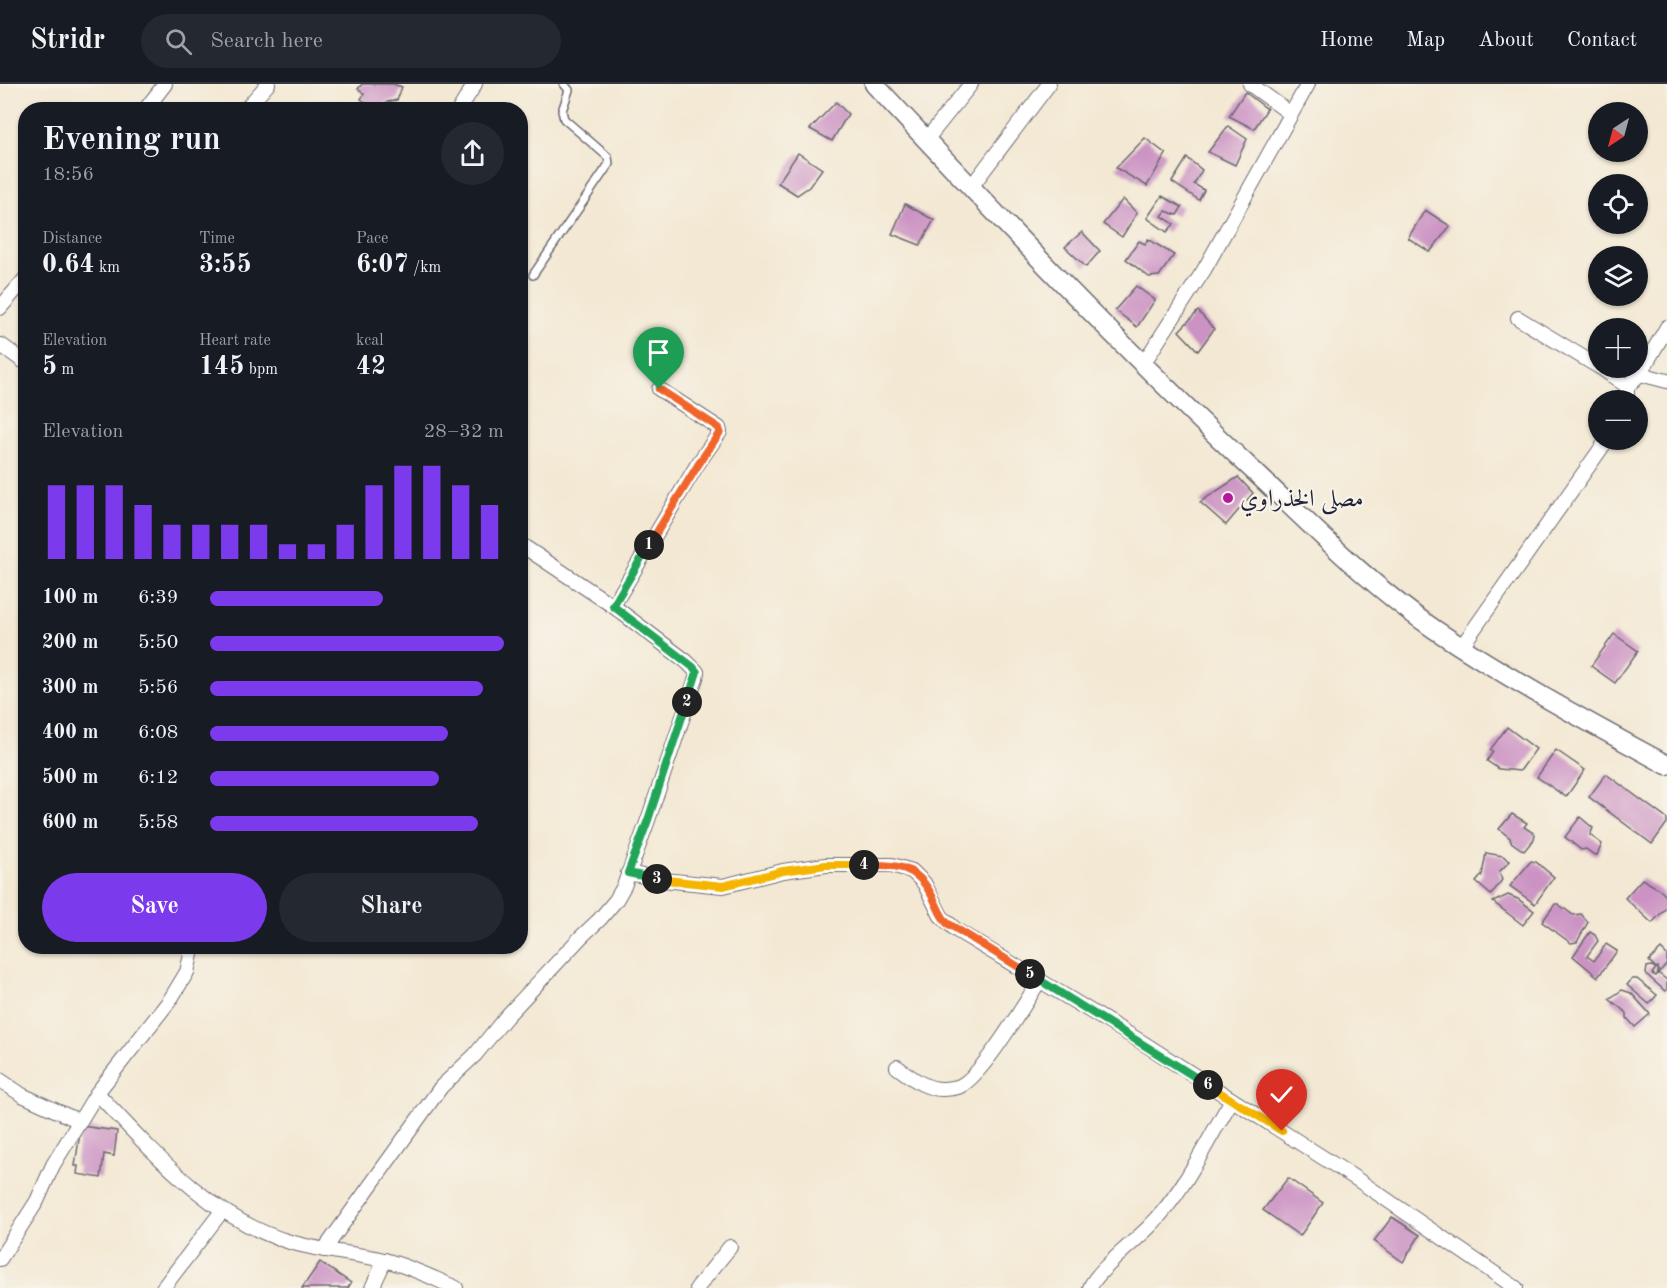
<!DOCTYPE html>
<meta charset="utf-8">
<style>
body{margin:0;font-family:"Old Standard TT",Amiri,serif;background:#242831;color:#f1f3f6;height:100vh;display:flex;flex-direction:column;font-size:22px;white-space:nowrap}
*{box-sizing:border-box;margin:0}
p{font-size:20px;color:#9ea1a6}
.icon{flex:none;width:33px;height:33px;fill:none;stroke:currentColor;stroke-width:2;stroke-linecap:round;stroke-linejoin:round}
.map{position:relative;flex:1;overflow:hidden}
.details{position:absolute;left:18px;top:18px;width:510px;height:852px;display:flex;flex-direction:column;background:#171b24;border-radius:24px;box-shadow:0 2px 4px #0004}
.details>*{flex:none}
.needle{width:39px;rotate:216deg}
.tools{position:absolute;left:1588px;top:18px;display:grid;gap:12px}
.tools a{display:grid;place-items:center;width:60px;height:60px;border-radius:50%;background:#171b24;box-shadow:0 2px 4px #0004;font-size:30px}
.pin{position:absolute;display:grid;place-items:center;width:51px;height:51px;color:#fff;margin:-62px -26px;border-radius:50% 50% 50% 0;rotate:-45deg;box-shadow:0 0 6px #0007}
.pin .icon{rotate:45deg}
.km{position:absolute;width:30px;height:30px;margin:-15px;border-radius:50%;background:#222;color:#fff;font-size:16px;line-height:30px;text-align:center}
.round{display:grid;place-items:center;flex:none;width:63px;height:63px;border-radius:32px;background:#242831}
.headline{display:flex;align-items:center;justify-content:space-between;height:102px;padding:0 24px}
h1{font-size:33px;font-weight:700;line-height:45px}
.stats{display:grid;grid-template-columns:repeat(3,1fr);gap:9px;height:102px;padding:6px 24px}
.stats div{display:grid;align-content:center}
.stats b{font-size:26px;font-weight:700}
.stats small{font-size:16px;font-weight:400}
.stats p{font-size:16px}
.chart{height:168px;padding:12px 24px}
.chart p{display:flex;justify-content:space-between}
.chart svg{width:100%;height:108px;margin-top:6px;stroke:#7c3aed;stroke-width:6}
.primary-button{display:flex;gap:12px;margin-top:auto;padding:12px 24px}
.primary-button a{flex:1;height:69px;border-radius:36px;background:#7c3aed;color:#fff;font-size:24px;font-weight:700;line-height:69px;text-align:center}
.primary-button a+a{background:#242831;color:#f1f3f6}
ul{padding:0 24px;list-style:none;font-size:20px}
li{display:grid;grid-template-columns:96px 72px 1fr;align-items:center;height:45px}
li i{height:15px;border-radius:8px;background:#7c3aed}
header{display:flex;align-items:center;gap:36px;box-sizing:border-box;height:84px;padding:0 30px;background:#171b24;border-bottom:2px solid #363941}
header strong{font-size:28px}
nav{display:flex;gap:33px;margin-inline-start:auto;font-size:21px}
.search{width:420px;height:54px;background:#242831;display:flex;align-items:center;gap:15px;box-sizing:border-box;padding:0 21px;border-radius:33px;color:#9ea1a6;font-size:22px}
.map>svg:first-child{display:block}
.building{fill:#cb92c3}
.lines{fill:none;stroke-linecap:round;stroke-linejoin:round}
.service-casing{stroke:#6b6770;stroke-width:10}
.minor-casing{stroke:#6b6770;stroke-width:16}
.tertiary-casing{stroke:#6b6770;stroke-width:21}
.service{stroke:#fff;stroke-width:7}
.minor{stroke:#fff;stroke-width:14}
.tertiary{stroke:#fff;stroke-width:18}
.split-1-casing{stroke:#fff;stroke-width:12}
.split-2-casing{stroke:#fff;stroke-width:12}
.split-3-casing{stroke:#fff;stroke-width:12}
.split-4-casing{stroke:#fff;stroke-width:12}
.split-5-casing{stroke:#fff;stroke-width:12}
.split-6-casing{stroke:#fff;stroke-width:12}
.split-7-casing{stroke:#fff;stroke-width:12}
.split-1{stroke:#f0652b;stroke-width:8}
.split-2{stroke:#22a559;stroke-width:8}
.split-3{stroke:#22a559;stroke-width:8}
.split-4{stroke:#f5b400;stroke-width:8}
.split-5{stroke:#f0652b;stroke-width:8}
.split-6{stroke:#22a559;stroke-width:8}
.split-7{stroke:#f5b400;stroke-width:8}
.poi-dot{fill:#b5179e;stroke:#f7f3e8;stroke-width:2}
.labels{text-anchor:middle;stroke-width:4.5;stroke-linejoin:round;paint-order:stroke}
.poi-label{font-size:24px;fill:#22223b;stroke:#f7f3e8;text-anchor:start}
</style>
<header>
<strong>Stridr</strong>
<div class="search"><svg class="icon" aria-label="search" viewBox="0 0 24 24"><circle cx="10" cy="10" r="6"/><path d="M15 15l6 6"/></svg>Search here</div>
<nav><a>Home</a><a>Map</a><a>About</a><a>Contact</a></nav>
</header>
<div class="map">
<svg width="1667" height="1204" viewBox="0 0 1667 1204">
<rect width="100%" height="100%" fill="#f7f3e8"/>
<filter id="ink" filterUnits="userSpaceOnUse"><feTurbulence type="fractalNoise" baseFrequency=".0167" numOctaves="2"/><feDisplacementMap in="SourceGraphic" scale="12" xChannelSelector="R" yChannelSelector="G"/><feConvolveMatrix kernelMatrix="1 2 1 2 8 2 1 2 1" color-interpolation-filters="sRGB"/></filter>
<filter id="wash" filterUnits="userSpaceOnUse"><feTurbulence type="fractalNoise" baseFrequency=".008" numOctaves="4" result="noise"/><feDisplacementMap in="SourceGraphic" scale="24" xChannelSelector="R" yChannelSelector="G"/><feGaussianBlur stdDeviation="1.35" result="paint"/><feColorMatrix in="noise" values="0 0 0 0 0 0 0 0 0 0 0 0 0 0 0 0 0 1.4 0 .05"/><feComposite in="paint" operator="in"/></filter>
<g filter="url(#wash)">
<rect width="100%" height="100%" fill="#f3e8d3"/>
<g id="blocks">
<g class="building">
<polygon points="362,0 393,0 402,3 397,16 387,18 381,26 377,26 361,15 364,10 358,5"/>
<polygon points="1245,8 1267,25 1254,45 1229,32"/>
<polygon points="836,18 848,30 832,57 810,45"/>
<polygon points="1228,42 1247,55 1235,81 1208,68"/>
<polygon points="1145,54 1166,70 1147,102 1116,84"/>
<polygon points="798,69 822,85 809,103 797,111 778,99"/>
<polygon points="1187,74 1202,86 1194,100 1204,106 1199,116 1172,98"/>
<polygon points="1162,112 1182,123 1177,131 1166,127 1162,132 1174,140 1167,148 1147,134"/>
<polygon points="1123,115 1137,129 1122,153 1103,140"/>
<polygon points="905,120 934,136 920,161 892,150"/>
<polygon points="1425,126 1450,142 1430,168 1408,154"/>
<polygon points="1082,148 1100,167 1086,183 1065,163"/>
<polygon points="1148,155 1174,171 1159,192 1149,193 1126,175 1139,157 1145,160"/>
<polygon points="1136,202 1155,216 1137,243 1115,226"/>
<polygon points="1198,227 1214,245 1198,267 1179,247"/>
<polygon points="1238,393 1253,409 1226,441 1200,418"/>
<polygon points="1614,550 1638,567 1615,599 1591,582"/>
<polygon points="1507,643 1536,665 1520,687 1499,685 1487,677 1493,668 1490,666"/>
<polygon points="1556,666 1585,686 1566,713 1537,693"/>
<polygon points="1606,690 1667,735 1667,739 1652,760 1589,713"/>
<polygon points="1512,730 1527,739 1524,743 1535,750 1534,755 1524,767 1511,758 1510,754 1499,745"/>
<polygon points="1580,733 1593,744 1590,751 1602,760 1597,771 1593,770 1586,765 1581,766 1565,753"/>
<polygon points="1486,769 1503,772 1510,777 1499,788 1502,796 1491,811 1476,798 1482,791"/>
<polygon points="1531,777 1536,778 1554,793 1535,820 1510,802"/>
<polygon points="1642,795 1659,805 1667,813 1667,823 1652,839 1625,814"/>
<polygon points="1508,811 1518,815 1534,827 1523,841 1493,818"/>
<polygon points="1555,820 1558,820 1573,831 1581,830 1588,838 1577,858 1571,859 1542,838"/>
<polygon points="1590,848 1595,851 1598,857 1587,872 1594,877 1606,860 1617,867 1598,893 1573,872"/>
<polygon points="1661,865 1667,871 1667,880 1658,889 1658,883 1656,884 1649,877"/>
<polygon points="1652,882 1656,884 1652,890 1656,892 1658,889 1667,896 1667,906 1665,907 1646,890 1647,883"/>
<polygon points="1632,895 1637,895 1657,911 1649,920 1627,901"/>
<polygon points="1622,906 1631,909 1650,930 1635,943 1627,934 1627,929 1609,915"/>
<polygon points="81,1042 117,1047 114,1072 104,1070 101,1094 77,1090 78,1082 75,1082"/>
<polygon points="1288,1094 1323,1119 1300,1152 1263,1126"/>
<polygon points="1392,1133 1420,1151 1403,1178 1374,1157"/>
<polygon points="320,1178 351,1199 348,1204 302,1204"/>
</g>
</g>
</g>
<g filter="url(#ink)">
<use href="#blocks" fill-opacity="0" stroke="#6b6770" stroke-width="1.5"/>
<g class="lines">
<g class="service-casing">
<polyline id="service" points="533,191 609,80 608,73 564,35 562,27 569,6 564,0"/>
</g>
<g class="minor-casing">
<g id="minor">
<polyline points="1250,0 1291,30"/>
<polyline points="145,26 165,0"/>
<polyline points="245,26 268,0"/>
<polyline points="459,26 475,0"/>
<polyline points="926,56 971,0"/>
<polyline points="971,103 1049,0"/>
<polyline points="0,224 26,194"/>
<polyline points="1518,234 1599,283"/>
<polyline points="1,261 26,279"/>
<polyline points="1143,280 1204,186 1308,0"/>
<polyline points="1601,284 1627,302"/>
<polyline points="1640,290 1667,297"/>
<polyline points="1627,316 1627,302 1640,290 1667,243"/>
<polyline points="613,522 697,381 720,348 719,344 659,305"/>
<polyline points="1462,562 1607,356"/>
<polyline points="628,789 663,796 723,802 783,787 826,781 892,781 912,787 924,799 941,832 956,846 1140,957 1355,1094 1516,1204"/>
<path d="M897,983C910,992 924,1005 942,1005C946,1005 956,1004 960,1002C983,991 1025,919 1040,896"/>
<polyline points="0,996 22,1011 79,1037"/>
<path d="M97,1009C152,1067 210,1135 290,1158C320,1167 353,1169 384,1176C409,1182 433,1194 456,1204"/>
<polyline points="324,1166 441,1003 475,971 506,933 581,853 600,835 616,816 624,802 648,736 696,594 697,588 686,577 613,522 520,460"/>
<polyline points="0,1175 37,1117 53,1081 97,1009 170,916 187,888 193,862"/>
<polyline points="163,1204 222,1127"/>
<polyline points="372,1204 385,1176"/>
<polyline points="697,1204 730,1163"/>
<path d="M1090,1204C1095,1188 1138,1155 1151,1141C1186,1105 1206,1058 1232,1016"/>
</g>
</g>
<g class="tertiary-casing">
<path id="tertiary" d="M874,0C999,134 1125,267 1259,392C1315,445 1370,501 1434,545C1508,595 1588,638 1667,681"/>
</g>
<use href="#service" class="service"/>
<use href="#minor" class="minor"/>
<use href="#tertiary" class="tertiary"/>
</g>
</g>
<g class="lines" filter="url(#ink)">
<g class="split-1-casing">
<polyline id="split-1" points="649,461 698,381 720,348 719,344 659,305"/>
</g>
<g class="split-2-casing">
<polyline id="split-2" points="649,461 613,522 693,583 697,588 687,618"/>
</g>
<g class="split-3-casing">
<polyline id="split-3" points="657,795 628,789 648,736 687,618"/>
</g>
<g class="split-4-casing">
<polyline id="split-4" points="657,795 723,802 783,787 826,781 864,781"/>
</g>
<g class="split-5-casing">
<path id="split-5" d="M864,781C895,781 915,780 931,810C937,820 939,830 947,839L1030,890"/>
</g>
<g class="split-6-casing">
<polyline id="split-6" points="1030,890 1208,1001"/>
</g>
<g class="split-7-casing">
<polyline id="split-7" points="1208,1001 1282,1047"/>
</g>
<use href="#split-1" class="split-1"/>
<use href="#split-2" class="split-2"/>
<use href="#split-3" class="split-3"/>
<use href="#split-4" class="split-4"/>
<use href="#split-5" class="split-5"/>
<use href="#split-6" class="split-6"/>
<use href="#split-7" class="split-7"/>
</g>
<circle class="poi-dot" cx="1228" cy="414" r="6"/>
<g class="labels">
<g class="poi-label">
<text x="1240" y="422">مصلى الخذراوي</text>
</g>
</g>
</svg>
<div class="tools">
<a><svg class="needle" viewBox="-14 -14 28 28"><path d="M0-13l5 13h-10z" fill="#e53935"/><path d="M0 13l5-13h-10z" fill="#9ea1a6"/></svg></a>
<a><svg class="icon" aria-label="locate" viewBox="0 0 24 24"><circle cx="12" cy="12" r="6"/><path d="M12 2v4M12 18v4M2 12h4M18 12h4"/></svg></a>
<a><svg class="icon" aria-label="layers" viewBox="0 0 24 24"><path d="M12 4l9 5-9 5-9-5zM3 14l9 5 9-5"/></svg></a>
<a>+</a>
<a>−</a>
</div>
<div class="pin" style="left:659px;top:305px;background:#1e9e55"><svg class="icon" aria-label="arrive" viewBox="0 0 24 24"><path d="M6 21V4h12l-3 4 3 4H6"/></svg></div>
<div class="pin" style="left:1282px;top:1047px;background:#d93025"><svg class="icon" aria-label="check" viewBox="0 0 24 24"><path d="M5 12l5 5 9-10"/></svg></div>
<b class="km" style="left:649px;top:461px">1</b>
<b class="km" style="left:687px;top:618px">2</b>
<b class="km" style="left:657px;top:795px">3</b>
<b class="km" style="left:864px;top:781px">4</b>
<b class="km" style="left:1030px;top:890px">5</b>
<b class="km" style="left:1208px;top:1001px">6</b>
<section class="details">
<div class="headline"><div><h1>Evening run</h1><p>18:56</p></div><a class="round"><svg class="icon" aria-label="share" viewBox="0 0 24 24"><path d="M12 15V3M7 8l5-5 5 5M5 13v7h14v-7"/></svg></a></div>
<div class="stats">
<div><p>Distance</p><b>0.64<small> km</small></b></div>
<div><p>Time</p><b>3:55</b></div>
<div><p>Pace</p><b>6:07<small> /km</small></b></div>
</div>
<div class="stats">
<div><p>Elevation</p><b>5<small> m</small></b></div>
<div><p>Heart rate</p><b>145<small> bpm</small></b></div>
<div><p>kcal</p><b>42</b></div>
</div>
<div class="chart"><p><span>Elevation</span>28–32 m</p>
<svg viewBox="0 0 160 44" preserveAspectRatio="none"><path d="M5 44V14M15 44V14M25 44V14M35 44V22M45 44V30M55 44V30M65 44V30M75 44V30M85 44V38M95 44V38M105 44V30M115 44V14M125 44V6M135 44V6M145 44V14M155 44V22"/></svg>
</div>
<ul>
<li><b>100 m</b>6:39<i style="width:59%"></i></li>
<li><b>200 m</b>5:50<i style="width:100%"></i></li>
<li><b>300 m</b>5:56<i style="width:93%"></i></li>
<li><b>400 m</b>6:08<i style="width:81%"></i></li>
<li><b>500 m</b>6:12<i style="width:78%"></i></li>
<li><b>600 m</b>5:58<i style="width:91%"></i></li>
</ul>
<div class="primary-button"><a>Save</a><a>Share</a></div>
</section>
</div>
